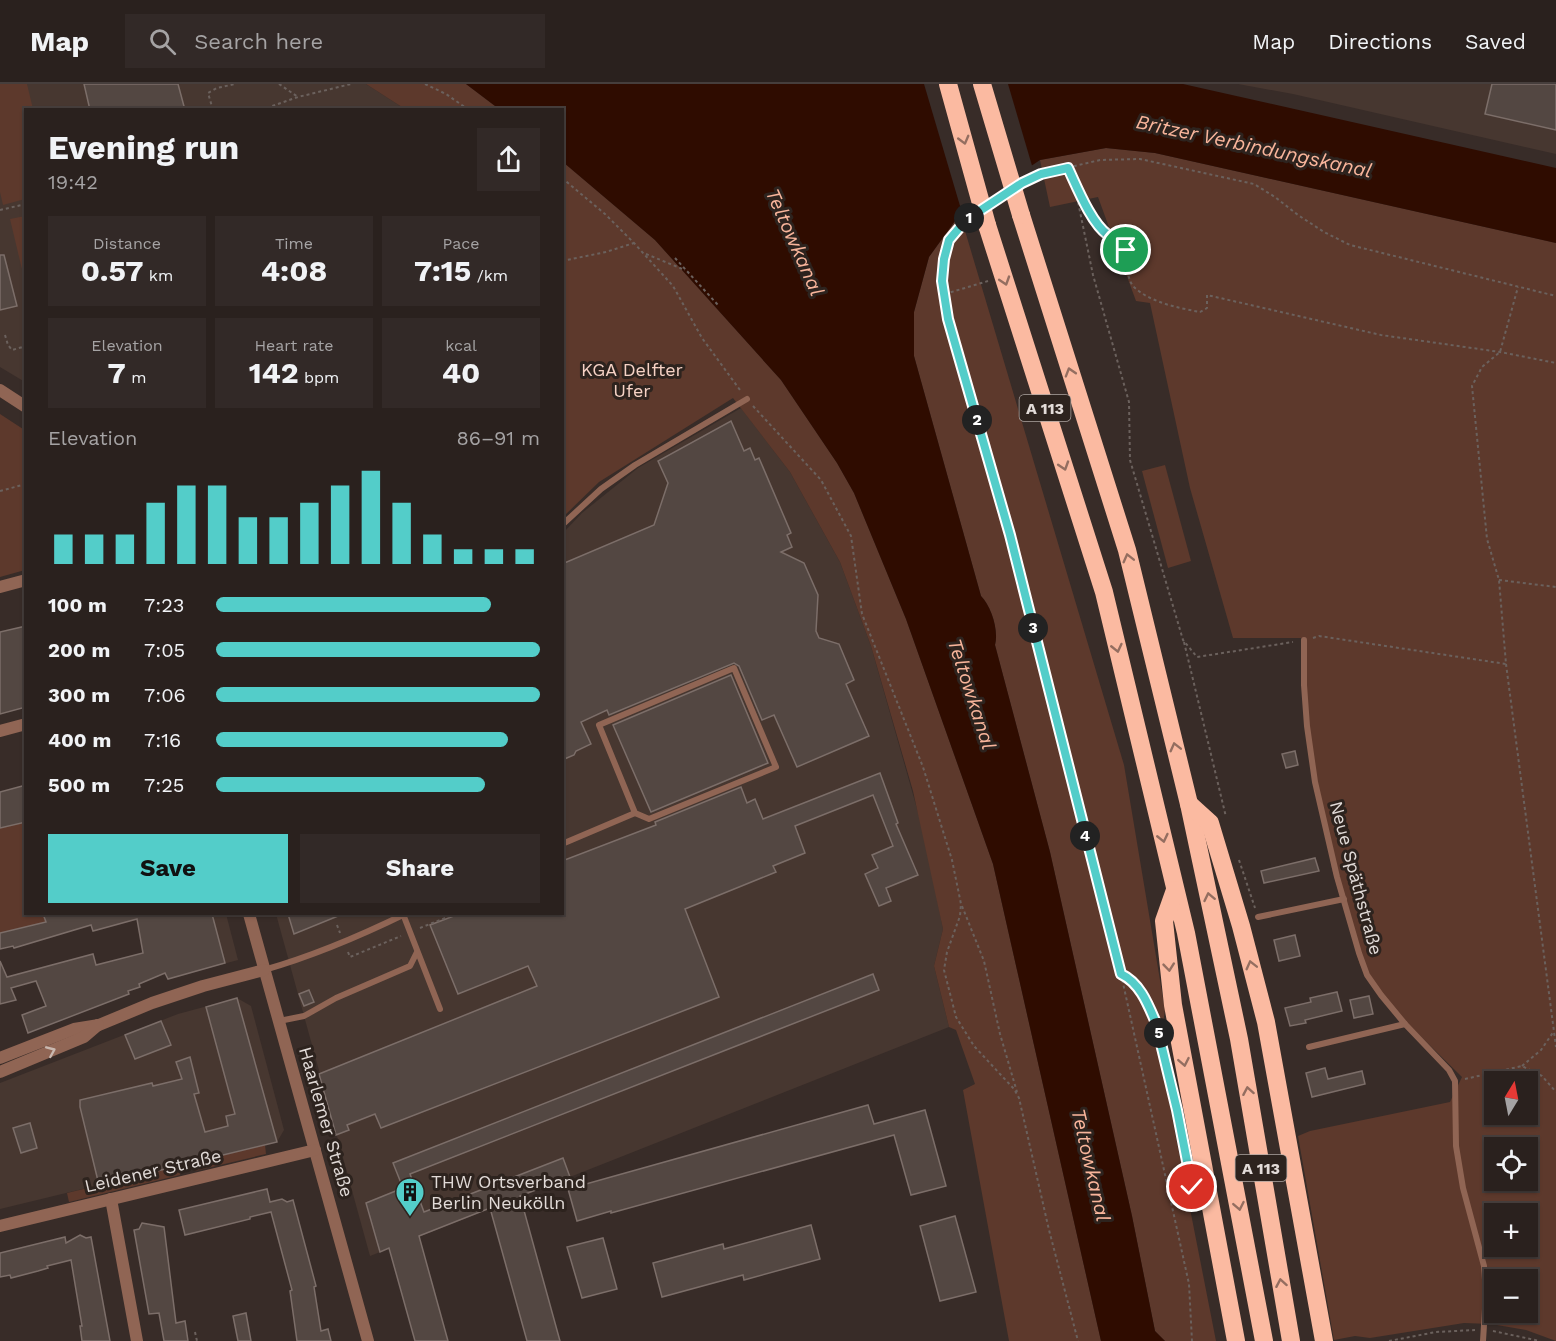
<!DOCTYPE html>
<meta charset="utf-8">
<style>
body{margin:0;font-family:"Work Sans",sans-serif;background:#322927;color:#f1f3f6;height:100vh;display:flex;flex-direction:column;font-size:22px;white-space:nowrap}
*{box-sizing:border-box;margin:0}
p{font-size:20px;color:#a5a3a4}
.icon{flex:none;width:33px;height:33px;fill:none;stroke:currentColor;stroke-width:2;stroke-linecap:round;stroke-linejoin:round}
.map{position:relative;flex:1;overflow:hidden}
.sheet{position:absolute;left:24px;top:24px;width:540px;height:807px;display:flex;flex-direction:column;background:#2a211e;border-radius:0px;box-shadow:0 2px 4px #0004,0 0 0 2px #463e3c}
.sheet>*{flex:none}
.needle{width:39px;rotate:10deg}
.tools{position:absolute;left:1484px;top:987px;display:grid;gap:12px}
.tools a{display:grid;place-items:center;width:54px;height:54px;border-radius:0px;background:#2a211e;box-shadow:0 2px 4px #0004,0 0 0 2px #463e3c;font-size:30px}
.pin{position:absolute;display:grid;place-items:center;width:51px;height:51px;color:#fff;margin:-26px;border:3px solid #fff;border-radius:50%;box-shadow:0 2px 6px #0007}
.km{position:absolute;width:30px;height:30px;margin:-15px;border-radius:50%;background:#222;color:#fff;font-size:16px;line-height:30px;text-align:center}
.round{display:grid;place-items:center;flex:none;width:63px;height:63px;border-radius:0px;background:#322927}
.summary{display:flex;align-items:center;justify-content:space-between;height:102px;padding:0 24px}
h1{font-size:33px;font-weight:700;line-height:45px}
.stats{display:grid;grid-template-columns:repeat(3,1fr);gap:9px;height:102px;padding:6px 24px}
.stats div{display:grid;align-content:center;border-radius:0px;background:#322927;text-align:center}
.stats b{font-size:30px;font-weight:700}
.stats small{font-size:16px;font-weight:400}
.stats p{font-size:16px}
.chart{height:168px;padding:12px 24px}
.chart p{display:flex;justify-content:space-between}
.chart svg{width:100%;height:108px;margin-top:6px;stroke:#53cdc9;stroke-width:6}
.button{display:flex;gap:12px;margin-top:auto;padding:12px 24px}
.button a{flex:1;height:69px;border-radius:0px;background:#53cdc9;color:#111;font-size:24px;font-weight:700;line-height:69px;text-align:center}
.button a+a{background:#322927;color:#f1f3f6}
ul{padding:0 24px;list-style:none;font-size:20px}
li{display:grid;grid-template-columns:96px 72px 1fr;align-items:center;height:45px}
li i{height:15px;border-radius:8px;background:#53cdc9}
header{display:flex;align-items:center;gap:36px;box-sizing:border-box;height:84px;padding:0 30px;background:#2a211e;border-bottom:2px solid #463e3c}
header strong{font-size:28px}
nav{display:flex;gap:33px;margin-inline-start:auto;font-size:21px}
.search{width:420px;height:54px;background:#322927;display:flex;align-items:center;gap:15px;box-sizing:border-box;padding:0 21px;border-radius:0px;color:#a5a3a4;font-size:22px}
.map>svg:first-child{display:block}
.built{fill:#473730}
.green{fill:#5d392c;fill-rule:evenodd}
.water{fill:#2f0c00}
.pier{fill:#382c28}
.building{fill:#534742;stroke:#7c6e69;stroke-width:1.5}
.lines{fill:none;stroke-linecap:round;stroke-linejoin:round}
.path{stroke:#6b615d;stroke-width:2;stroke-dasharray:3 3;stroke-linecap:butt}
.lane{stroke:#906554;stroke-width:6}
.street{stroke:#906554;stroke-width:12}
.highway{stroke:#fbbaa1;stroke-width:18}
.highway-bridge{stroke:#fbbaa1;stroke-width:18}
.oneway{stroke:#946e60}
.oneway2{stroke:#c9b8b0}
.route-casing{stroke:#fff;stroke-width:12}
.route{stroke:#53cdc9;stroke-width:8}
.labels{text-anchor:middle;stroke-width:6;stroke-linejoin:round;paint-order:stroke}
.shield{fill:#2d231e;stroke:#aca4a0;stroke-width:1.5}
.shield-label{font-size:16px;font-weight:bold;fill:#e2dbd8}
.park-label{font-size:18px;fill:#f6d2c5;stroke:#2d231e}
.street-label{font-size:18px;fill:#e2dbd8;stroke:#2d231e}
.poi-label{font-size:18px;fill:#e2dbd8;stroke:#2d231e;text-anchor:start}
.water-label{font-size:20px;font-style:italic;fill:#f9b59b;stroke:#2d231e}
</style>
<header>
<strong>Map</strong>
<div class="search"><svg class="icon" aria-label="search" viewBox="0 0 24 24"><circle cx="10" cy="10" r="6"/><path d="M15 15l6 6"/></svg>Search here</div>
<nav><a>Map</a><a>Directions</a><a>Saved</a></nav>
</header>
<div class="map">
<svg width="1556" height="1257" viewBox="0 0 1556 1257">
<rect width="100%" height="100%" fill="#382c28"/>
<g class="built">
<polygon points="0,0 366,0 405,25 26,26 25,298 0,283"/>
<polygon points="1238,0 1556,0 1556,70 1293,10"/>
<polygon points="741,324 790,388 840,478 871,562 925,753 943,845 934,882 949,943 370,1172 276,830 562,830 563,449 582,429 638,384"/>
<polygon points="148,830 226,830 238,876 168,895 155,865"/>
<polygon points="237,914 251,922 284,1046 277,1058 0,1125 0,999 178,930"/>
</g>
<g class="green">
<polygon points="0,0 27,0 33,25 26,26 25,115 3,121 0,108"/>
<polygon points="366,0 466,0 499,25 405,25"/>
<path d="M1106,64L1155,69L1556,159V1257L1526,1246L1491,1240L1464,1239L1370,1254L1355,1252L1334,1256L1298,1052L1310,1047L1450,1018L1462,993L1392,924L1360,881L1332,785L1303,611V554H1233L1190,404L1150,219L1136,217L1098,113L1050,123L1040,76ZM1494,998H1527V1030H1494ZM1494,1064H1527V1096H1494ZM1494,1130H1527V1162H1494ZM1494,1196H1527V1228H1494Z"/>
<polygon points="563,78 655,156 781,296 837,379 854,409 906,535 993,780 1101,1257 1009,1257 963,1006 975,1000 956,946 949,943 934,882 943,845 913,707 871,562 840,478 790,388 733,314 599,398 563,433"/>
<path d="M960,130L1124,681L1165,926L1159,967L1216,1257H1165L1155,1247L1132,1132L1050,768L995,561C999,546 991,522 981,512L914,272V228L929,173Z"/>
<polygon points="25,132 26,132 25,198 10,135"/>
<polygon points="0,330 26,347 25,486 0,493"/>
<polygon points="1165,381 1191,477 1168,484 1142,387"/>
<polygon points="25,738 26,830 77,830 0,850 0,744"/>
<polygon points="265,1061 266,1070 195,1087 190,1079"/>
<polygon points="182,1081 180,1091 69,1118 67,1109"/>
</g>
<path class="water" d="M466,0H1183L1556,84V159L1155,69L1106,64L1040,76L960,130L929,173L914,228V272L981,512C991,522 999,546 995,561L1050,768L1132,1132L1155,1247L1165,1257H1101L993,780L906,535L854,409L837,379L781,296L655,156L563,78L562,26L499,25Z"/>
<polygon class="pier" points="924,0 1008,0 1033,85 963,132"/>
<g class="building">
<polygon points="84,0 178,0 185,26 90,26"/>
<polygon points="1492,0 1556,0 1556,46 1485,30"/>
<polygon points="0,171 4,171 17,222 0,226"/>
<polygon points="731,337 744,367 750,364 755,376 759,374 791,449 787,451 792,463 781,468 804,479 818,511 816,547 819,554 839,560 854,596 846,600 869,652 797,683 774,631 762,636 739,582 734,579 609,631 607,626 581,638 591,660 576,667 574,671 562,676 562,480 654,441 668,399 658,377"/>
<polygon points="26,542 26,623 0,630 0,548"/>
<polygon points="731,591 768,679 651,728 613,641"/>
<polygon points="1295,667 1298,681 1286,684 1282,670"/>
<polygon points="880,689 898,739 896,740 918,791 886,804 891,817 879,822 865,790 878,784 872,771 893,762 873,711 795,742 805,769 773,782 776,788 685,825 719,913 381,1044 375,1030 347,1041 349,1046 336,1051 319,990 537,902 528,882 458,910 430,841 459,830 562,830 562,777 656,741 655,738 741,703 747,719 755,715 763,735"/>
<polygon points="26,701 26,738 0,744 0,708"/>
<polygon points="1315,774 1319,787 1264,799 1261,787"/>
<polygon points="43,830 212,830 225,879 168,895 165,889 139,900 140,903 128,907 129,910 28,949 22,931 46,922 36,897 11,904 16,916 0,920 0,877 7,893 93,870 96,881 143,869 137,835 93,847 91,841 14,864 13,862 0,865 0,849 46,838"/>
<polygon points="288,830 343,830 294,850"/>
<polygon points="1295,851 1300,872 1279,877 1274,856"/>
<polygon points="873,890 879,906 410,1090 424,1128 563,1074 570,1093 520,1112 560,1257 527,1257 490,1124 419,1152 448,1257 415,1257 389,1164 380,1168 366,1119 403,1104 393,1079"/>
<polygon points="309,906 314,918 304,922 299,910"/>
<polygon points="1337,908 1342,927 1305,936 1306,939 1290,942 1285,924 1311,918 1310,914"/>
<polygon points="1369,912 1373,930 1354,934 1350,916"/>
<polygon points="237,914 277,1058 99,1101 80,1023 80,1016 152,999 153,1002 182,995 176,978 190,973 199,1009 194,1010 205,1048 228,1042 226,1032 235,1030 206,923"/>
<polygon points="161,937 171,961 135,975 125,951"/>
<polygon points="1325,984 1328,995 1362,987 1365,1000 1312,1013 1306,989"/>
<polygon points="868,1021 874,1040 925,1026 946,1102 911,1111 894,1051 611,1129 611,1127 577,1137 568,1105"/>
<polygon points="30,1039 37,1064 21,1069 13,1044"/>
<polygon points="267,1105 270,1118 282,1115 287,1118 293,1116 316,1202 314,1203 321,1247 328,1245 331,1257 297,1257 290,1207 292,1206 271,1128 250,1133 250,1135 185,1151 179,1126"/>
<polygon points="955,1132 976,1208 940,1217 920,1142"/>
<polygon points="142,1139 164,1143 176,1239 185,1237 188,1257 164,1257 159,1229 149,1230 134,1146 139,1145"/>
<polygon points="811,1141 820,1175 744,1196 743,1191 662,1213 653,1179 723,1160 724,1165"/>
<polygon points="80,1151 86,1154 91,1153 110,1257 82,1257 80,1242 82,1242 71,1176 47,1182 48,1184 38,1187 11,1194 10,1191 0,1193 0,1169 65,1153 66,1159"/>
<polygon points="603,1154 617,1205 582,1214 567,1163"/>
<polygon points="246,1229 251,1257 238,1257 233,1232"/>
</g>
<g class="lines">
<g class="path">
<polyline points="279,0 298,13"/>
<polyline points="425,0 446,10 469,26"/>
<polyline points="213,26 208,9 217,4 235,0"/>
<polyline points="261,26 298,13 351,0"/>
<polyline points="1068,84 1076,108 1093,191 1129,318 1130,376 1183,556 1197,573 1293,558"/>
<path d="M1072,92C1080,109 1093,140 1108,151C1112,154 1117,154 1121,158C1129,165 1125,174 1127,184C1128,191 1130,200 1135,204C1152,219 1179,224 1200,228L1207,224V211L1381,251L1500,268L1556,279"/>
<polyline points="562,94 605,130 634,159 673,202 702,254 740,306"/>
<polyline points="1028,96 1041,90 1100,76 1140,75 1254,100 1275,113 1298,131 1324,148 1350,161 1556,212"/>
<polyline points="0,126 26,120"/>
<polyline points="968,135 949,156 944,175 942,197 948,235 1010,451 1121,890 1189,1200 1192,1257"/>
<polyline points="646,170 685,186"/>
<polyline points="675,174 718,221"/>
<polyline points="562,177 606,168 634,159"/>
<polyline points="945,210 988,197"/>
<polyline points="5,251 8,261 12,266 26,262"/>
<polyline points="753,322 821,396 851,452 862,530 923,683 952,776 961,820 960,832 947,868 944,886 956,933 974,962 1014,1005 1019,1014 1049,1146 1078,1257"/>
<polyline points="0,407 26,400"/>
<polyline points="1499,496 1556,503"/>
<polyline points="1313,554 1319,552 1506,580 1499,496 1487,455 1472,302 1482,283 1500,268 1518,203"/>
<polyline points="1184,558 1226,733"/>
<polyline points="1506,580 1556,963"/>
<polyline points="1239,776 1255,824"/>
<polyline points="962,822 984,877 1000,950 1017,1008"/>
<polyline points="337,841 340,849"/>
<polyline points="420,844 455,830"/>
<polyline points="348,868 350,873 401,852"/>
<path d="M1121,890C1148,903 1157,940 1164,968"/>
<polyline points="1522,982 1541,966 1554,947"/>
<polyline points="1465,995 1522,982 1542,992 1556,1008"/>
<polyline points="1493,1247 1540,1257"/>
<polyline points="195,1248 197,1257"/>
<polyline points="1389,1257 1436,1248 1475,1246"/>
</g>
<g class="lane">
<polyline points="562,441 601,405 635,381 747,315"/>
<polyline points="1304,556 1304,601 1307,642 1315,698 1337,793 1359,869 1367,891 1381,911 1405,940 1449,986 1455,997 1456,1062 1463,1104 1484,1182 1486,1209 1483,1257"/>
<polyline points="562,760 635,729 599,641 734,584 776,683 649,735 635,729"/>
<polyline points="403,830 440,925"/>
<polyline points="1258,833 1344,815"/>
<path d="M264,886C313,872 360,852 405,830"/>
<polyline points="279,937 304,932 336,914 410,882 417,868"/>
<polyline points="1309,963 1405,940"/>
</g>
<g class="street">
<polyline points="0,306 26,323"/>
<polyline points="0,503 26,496"/>
<polyline points="0,647 26,640"/>
<polyline points="249,830 368,1257"/>
<polyline points="0,974 74,945 99,941 152,919 203,902 264,886"/>
<polyline points="0,988 84,953 98,941"/>
<polyline points="111,1115 137,1257"/>
<polyline points="0,1142 315,1066"/>
</g>
<g class="highway">
<polyline points="1021,131 1127,466 1189,720 1239,955 1291,1257"/>
<polyline points="987,141 1104,508 1186,849 1264,1257"/>
<polyline points="1189,720 1210,739 1241,842 1266,938 1324,1257"/>
<polyline points="1175,806 1164,837 1173,921 1236,1257"/>
</g>
<g class="highway-bridge">
<polyline points="948,0 987,141"/>
<polyline points="982,0 1021,131"/>
</g>
</g>
<defs><path id="oneway-chevron" d="M-2-3.5L2.5 0L-2 3.5" fill="none" stroke-width="1.6" stroke-linecap="round" stroke-linejoin="round" transform="scale(1.5)"/></defs>
<g class="oneway">
<use href="#oneway-chevron" transform="translate(964 56) rotate(75)"/>
<use href="#oneway-chevron" transform="translate(1005 197) rotate(72)"/>
<use href="#oneway-chevron" transform="translate(1070 288) rotate(-107)"/>
<use href="#oneway-chevron" transform="translate(1064 382) rotate(72)"/>
<use href="#oneway-chevron" transform="translate(1128 474) rotate(-104)"/>
<use href="#oneway-chevron" transform="translate(1117 564) rotate(77)"/>
<use href="#oneway-chevron" transform="translate(1175 663) rotate(-104)"/>
<use href="#oneway-chevron" transform="translate(1163 754) rotate(77)"/>
<use href="#oneway-chevron" transform="translate(1209 813) rotate(-102)"/>
<use href="#oneway-chevron" transform="translate(1251 881) rotate(-104)"/>
<use href="#oneway-chevron" transform="translate(1169 883) rotate(84)"/>
<use href="#oneway-chevron" transform="translate(1184 978) rotate(79)"/>
<use href="#oneway-chevron" transform="translate(1248 1007) rotate(-100)"/>
<use href="#oneway-chevron" transform="translate(1239 1122) rotate(79)"/>
<use href="#oneway-chevron" transform="translate(1281 1199) rotate(-100)"/>
</g>
<use class="oneway2" href="#oneway-chevron" transform="translate(51 967) rotate(-23)"/>
<g class="lines">
<g class="route-casing">
<path id="route" d="M1126,166C1120,156 1116,158 1108,151C1091,139 1077,103 1068,84L1041,90L1022,99L966,136L949,156L944,175L942,197L948,235L1010,451L1121,890C1140,899 1148,920 1156,939L1177,1026L1192,1103"/>
</g>
<use href="#route" class="route"/>
</g>
<defs>
<g id="building-pin" transform="scale(1.5)"><path d="M0 17L-7.5 6A9.5 9.5 0 1 1 7.5 6Z" fill="#53cdc9" stroke="#2d231e"/><path d="M-4-6H4V6H1V3H-1V6H-4ZM-2.5-4.3h1.7v1.8h-1.7ZM.8-4.3h1.7v1.8H.8ZM-2.5-1h1.7V.8h-1.7ZM.8-1h1.7V.8H.8Z" fill="#111"/></g>
</defs>
<g fill-rule="evenodd">
<use href="#building-pin" x="410" y="1108"/>
</g>
<g class="labels">
<g class="shield">
<rect x="1019.5" y="311" width="51" height="26" rx="4.5"/>
<rect x="1235.5" y="1071" width="51" height="26" rx="4.5"/>
</g>
<g class="shield-label">
<text x="1045" y="330">A 113</text>
<text x="1261" y="1090">A 113</text>
</g>
<g class="park-label">
<text x="632" y="292">KGA Delfter<tspan x="632" dy="21">Ufer</tspan></text>
</g>
<g class="street-label">
<text transform="translate(1356 794) rotate(75)" y="6">Neue Späthstraße</text>
<text transform="translate(326 1038) rotate(74)" y="6">Haarlemer Straße</text>
<text transform="translate(153 1087) rotate(-13)" y="6">Leidener Straße</text>
</g>
<g class="poi-label">
<text x="431" y="1104">THW Ortsverband<tspan x="431" dy="21">Berlin Neukölln</tspan></text>
</g>
<g class="water-label">
<text transform="translate(1254 62) rotate(12)" y="7">Britzer Verbindungskanal</text>
<text transform="translate(795 158) rotate(66)" y="7">Teltowkanal</text>
<text transform="translate(972 610) rotate(72)" y="7">Teltowkanal</text>
<text transform="translate(1091 1081) rotate(77)" y="7">Teltowkanal</text>
</g>
</g>
</svg>
<div class="tools">
<a><svg class="needle" viewBox="-14 -14 28 28"><path d="M0-13l5 13h-10z" fill="#e53935"/><path d="M0 13l5-13h-10z" fill="#a5a3a4"/></svg></a>
<a><svg class="icon" aria-label="locate" viewBox="0 0 24 24"><circle cx="12" cy="12" r="6"/><path d="M12 2v4M12 18v4M2 12h4M18 12h4"/></svg></a>
<a>+</a>
<a>−</a>
</div>
<div class="pin" style="left:1126px;top:166px;background:#1e9e55"><svg class="icon" aria-label="arrive" viewBox="0 0 24 24"><path d="M6 21V4h12l-3 4 3 4H6"/></svg></div>
<div class="pin" style="left:1192px;top:1103px;background:#d93025"><svg class="icon" aria-label="check" viewBox="0 0 24 24"><path d="M5 12l5 5 9-10"/></svg></div>
<b class="km" style="left:969px;top:134px">1</b>
<b class="km" style="left:977px;top:336px">2</b>
<b class="km" style="left:1033px;top:544px">3</b>
<b class="km" style="left:1085px;top:752px">4</b>
<b class="km" style="left:1159px;top:949px">5</b>
<section class="sheet">
<div class="summary"><div><h1>Evening run</h1><p>19:42</p></div><a class="round"><svg class="icon" aria-label="share" viewBox="0 0 24 24"><path d="M12 15V3M7 8l5-5 5 5M5 13v7h14v-7"/></svg></a></div>
<div class="stats">
<div><p>Distance</p><b>0.57<small> km</small></b></div>
<div><p>Time</p><b>4:08</b></div>
<div><p>Pace</p><b>7:15<small> /km</small></b></div>
</div>
<div class="stats">
<div><p>Elevation</p><b>7<small> m</small></b></div>
<div><p>Heart rate</p><b>142<small> bpm</small></b></div>
<div><p>kcal</p><b>40</b></div>
</div>
<div class="chart"><p><span>Elevation</span>86–91 m</p>
<svg viewBox="0 0 160 44" preserveAspectRatio="none"><path d="M5 44V32M15 44V32M25 44V32M35 44V19M45 44V12M55 44V12M65 44V25M75 44V25M85 44V19M95 44V12M105 44V6M115 44V19M125 44V32M135 44V38M145 44V38M155 44V38"/></svg>
</div>
<ul>
<li><b>100 m</b>7:23<i style="width:85%"></i></li>
<li><b>200 m</b>7:05<i style="width:100%"></i></li>
<li><b>300 m</b>7:06<i style="width:100%"></i></li>
<li><b>400 m</b>7:16<i style="width:90%"></i></li>
<li><b>500 m</b>7:25<i style="width:83%"></i></li>
</ul>
<div class="button"><a>Save</a><a>Share</a></div>
</section>
</div>
